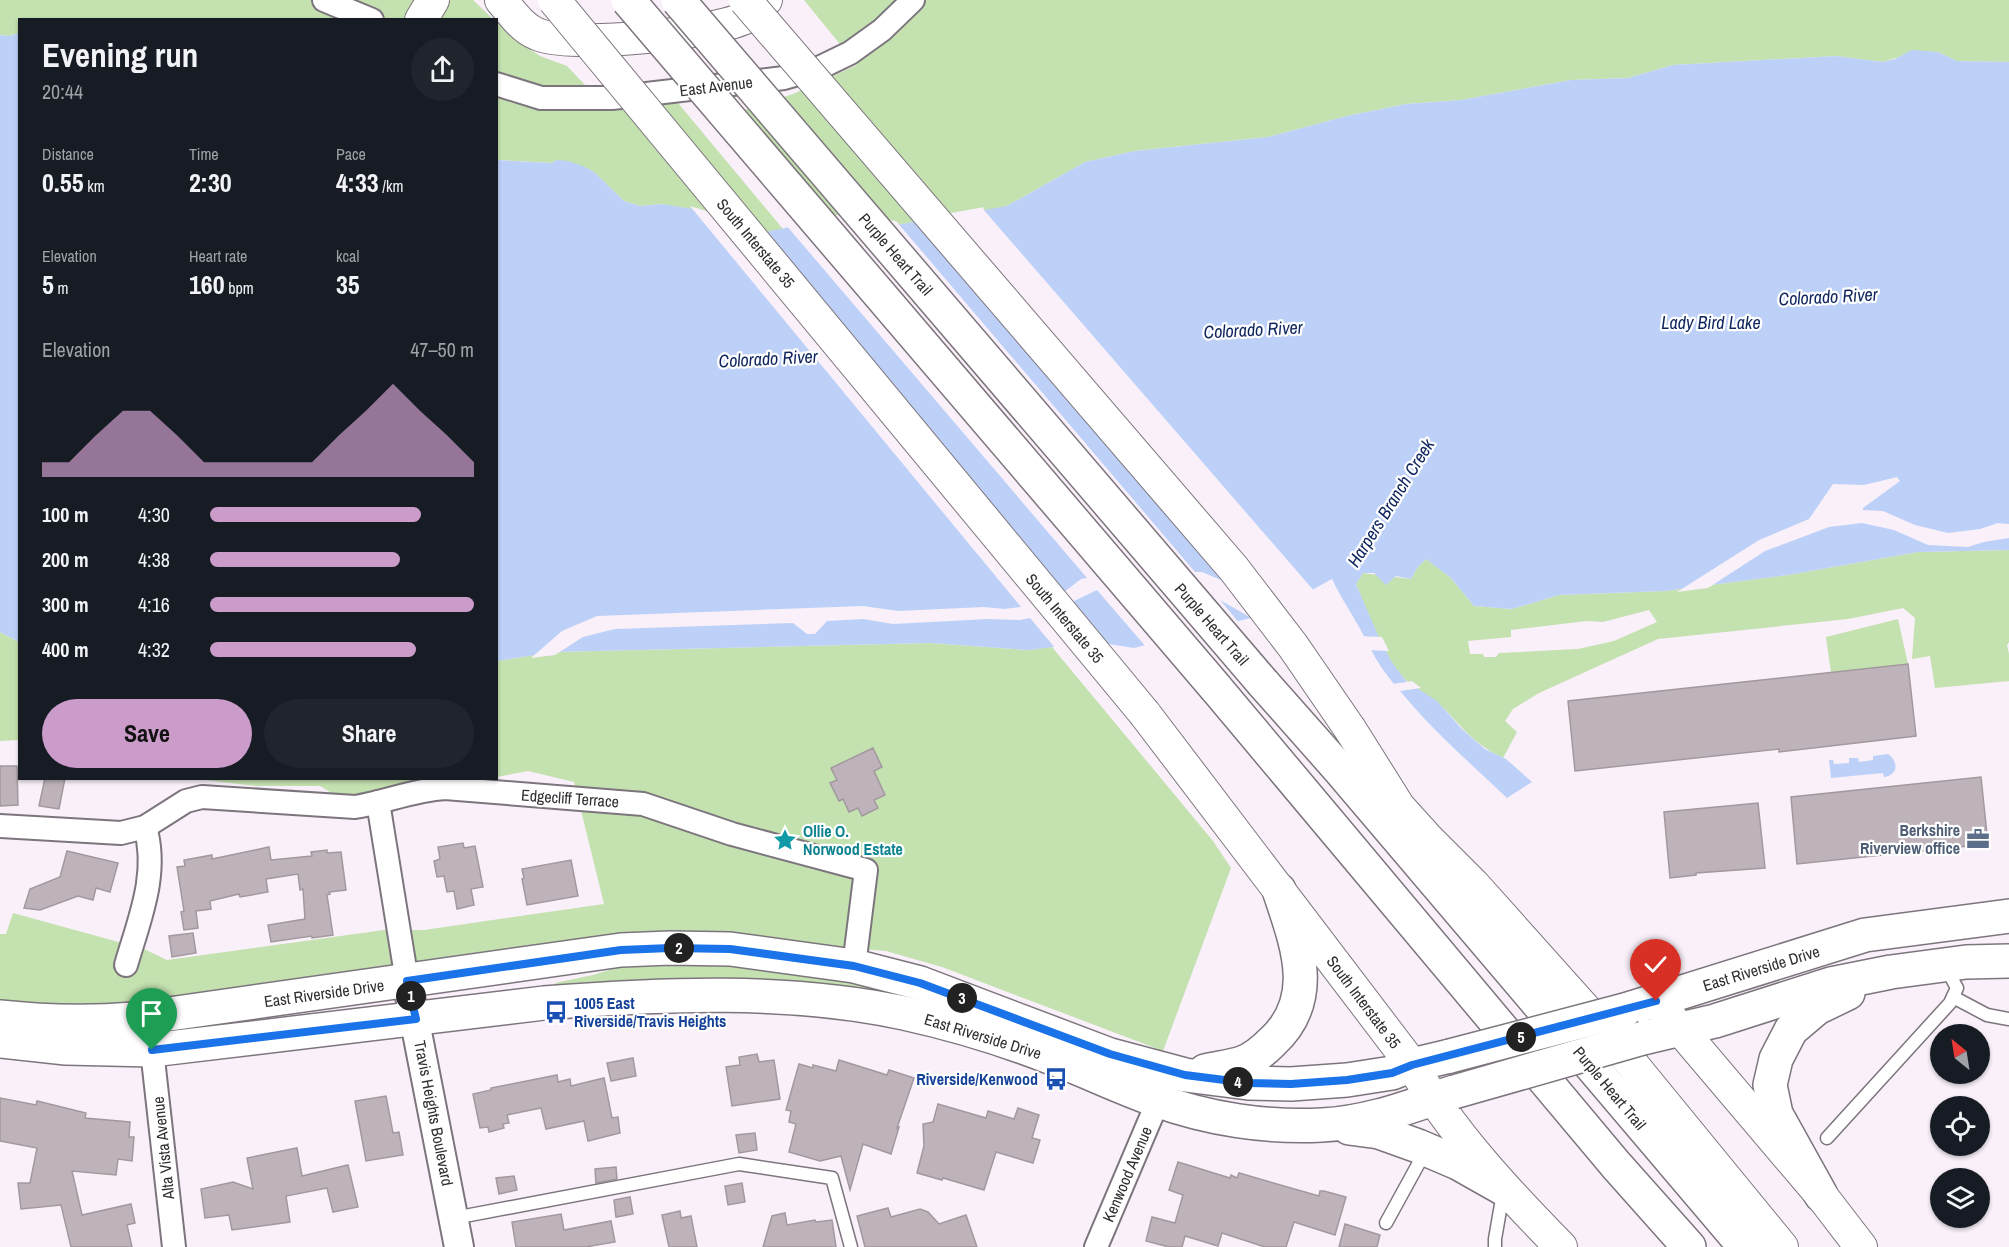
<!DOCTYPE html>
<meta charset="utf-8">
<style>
body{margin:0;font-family:"Archivo Narrow",sans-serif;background:#20242c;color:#f1f3f6;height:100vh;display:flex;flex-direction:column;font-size:22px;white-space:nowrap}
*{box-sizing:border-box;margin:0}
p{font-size:20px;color:#9ea1a6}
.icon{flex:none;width:33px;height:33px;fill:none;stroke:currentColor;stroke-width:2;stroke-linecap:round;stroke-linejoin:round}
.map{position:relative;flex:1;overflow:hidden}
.panel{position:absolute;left:18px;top:18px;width:480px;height:762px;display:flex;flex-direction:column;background:#171b24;border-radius:0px;box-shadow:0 2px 4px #0004}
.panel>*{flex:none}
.needle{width:39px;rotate:330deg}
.controls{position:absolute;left:1930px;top:1024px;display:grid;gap:12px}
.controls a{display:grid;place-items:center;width:60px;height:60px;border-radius:50%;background:#171b24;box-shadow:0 2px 4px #0004;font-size:30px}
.pin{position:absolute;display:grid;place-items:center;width:51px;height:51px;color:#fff;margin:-62px -26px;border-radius:50% 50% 50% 0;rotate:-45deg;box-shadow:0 0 6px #0007}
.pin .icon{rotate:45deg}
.km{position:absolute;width:30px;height:30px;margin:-15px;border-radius:50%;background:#222;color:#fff;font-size:16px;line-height:30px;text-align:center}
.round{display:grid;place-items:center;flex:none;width:63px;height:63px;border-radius:32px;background:#20242c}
.overview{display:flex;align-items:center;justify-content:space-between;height:102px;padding:0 24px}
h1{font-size:33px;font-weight:800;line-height:45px}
.metrics{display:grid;grid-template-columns:repeat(3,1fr);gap:9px;height:102px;padding:6px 24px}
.metrics div{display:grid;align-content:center}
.metrics b{font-size:26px;font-weight:800}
.metrics small{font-size:16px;font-weight:400}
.metrics p{font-size:16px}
.chart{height:168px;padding:12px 24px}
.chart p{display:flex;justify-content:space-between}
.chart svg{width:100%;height:108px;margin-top:6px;fill:#cb9cc9;opacity:.7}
.action{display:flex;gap:12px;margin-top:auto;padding:12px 24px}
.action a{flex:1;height:69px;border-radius:36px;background:#cb9cc9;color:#111;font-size:24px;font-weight:800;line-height:69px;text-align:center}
.action a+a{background:#20242c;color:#f1f3f6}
ul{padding:0 24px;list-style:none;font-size:20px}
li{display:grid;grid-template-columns:96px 72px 1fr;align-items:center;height:45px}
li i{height:15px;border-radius:8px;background:#cb9cc9}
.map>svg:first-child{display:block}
.green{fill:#c4e1b0;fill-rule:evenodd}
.water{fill:#bdd1f8}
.pier{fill:#f9f0f9}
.building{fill:#beb3ba;stroke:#a2989e;stroke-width:1.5}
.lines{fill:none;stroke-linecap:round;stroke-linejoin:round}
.service-casing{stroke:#7d757d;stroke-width:15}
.minor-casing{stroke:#7d757d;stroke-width:26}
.tertiary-casing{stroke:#7d757d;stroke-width:32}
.secondary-casing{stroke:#7d757d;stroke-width:34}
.primary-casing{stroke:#7d757d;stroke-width:36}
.motorway-casing{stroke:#7d757d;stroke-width:36}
.service{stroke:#fff;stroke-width:12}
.minor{stroke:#fff;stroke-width:22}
.tertiary{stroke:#fff;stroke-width:28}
.secondary{stroke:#fff;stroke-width:32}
.primary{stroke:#fff;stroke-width:33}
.motorway{stroke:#fff;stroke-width:33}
.secondary-bridge-casing{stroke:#7d757d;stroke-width:34;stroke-linecap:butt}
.primary-bridge-casing{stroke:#7d757d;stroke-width:36;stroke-linecap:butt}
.motorway-bridge-casing{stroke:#7d757d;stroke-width:36;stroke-linecap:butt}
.secondary-bridge{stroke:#fff;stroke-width:32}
.primary-bridge{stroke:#fff;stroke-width:33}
.motorway-bridge{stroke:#fff;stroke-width:33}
.route-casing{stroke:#fff;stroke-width:12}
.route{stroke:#1a73e8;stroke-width:8}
.labels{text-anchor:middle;stroke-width:4.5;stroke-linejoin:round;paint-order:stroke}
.street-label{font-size:16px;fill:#312e31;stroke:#fff}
.service-label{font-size:16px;font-weight:bold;fill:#4e5e75;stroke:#fff;text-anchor:end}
.culture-label{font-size:16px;font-weight:bold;fill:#0d838f;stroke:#fff;text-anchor:start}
.transit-label{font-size:16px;font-weight:bold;fill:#164399;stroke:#fff;text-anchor:start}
.water-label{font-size:18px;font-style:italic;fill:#0e265d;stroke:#fff}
</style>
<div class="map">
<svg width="2009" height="1247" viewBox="0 0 2009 1247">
<rect width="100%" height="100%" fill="#f9f0f9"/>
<g class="green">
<polygon points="0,0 473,0 493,19 20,20 19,33 9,36 0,35"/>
<polygon points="804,0 2009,0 2009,62 1957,61 1938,52 1902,56 1883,62 1836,56 1673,65 1628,78 1571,80 1461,100 1406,104 1347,116 1268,137 1135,151 1085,162 1007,206 999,208 902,224 835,218 744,110 793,94 857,65"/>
<polygon points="496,22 516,40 540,56 567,66 606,107 678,103 783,229 765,232 662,204 640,206 624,201 594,172 556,160 552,163 497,160"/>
<path d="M2009,550V642L2007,645L2009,654V681L1935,688L1930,656L1912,659L1915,618L1903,608L1848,619L1658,639L1539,693L1513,709L1505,721L1517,732L1503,758C1470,742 1462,725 1437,702C1428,694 1416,690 1407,681C1384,661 1368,612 1356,584L1363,573L1411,579L1417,568L1426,559L1451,578L1474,606L1512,609L1559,595L1665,591L1788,575L1918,552ZM1649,610L1657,622L1614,641L1578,649L1499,653L1496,657H1484L1483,654H1470L1468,641L1511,637V630L1586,621L1603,622Z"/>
<polygon points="1898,619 1908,664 1831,673 1826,637"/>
<polygon points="0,632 19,642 19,740 0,741"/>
<polygon points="930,643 1028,650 1052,647 1213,841 1231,868 1163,1051 942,967 886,951 775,942 121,1006 23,1004 0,1000 0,934 6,934 13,913 144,949 167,960 384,930 424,930 604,904 574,782 528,771 497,777 497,661 553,652"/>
<polygon points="197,779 439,779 392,786 365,795 350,797 335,795 320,786 257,786"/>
<polygon points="749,960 945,1002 556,989 555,983 593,975 628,964"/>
</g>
<g class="water">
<polygon points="18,33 20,33 19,642 0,632 0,35 9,36"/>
<path d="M1912,50L1938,52L1957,61L2009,62V550L1918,552L1788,575L1665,591L1559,595L1512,609L1474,606L1451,578L1426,559L1417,568L1411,579L1396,576L1386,585L1374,573H1363L1356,584L1377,633L1391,661L1406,681L1437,701L1462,729L1485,749L1506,759L1532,782L1507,798C1467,760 1424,723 1390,679C1375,661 1367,640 1355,620C1347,606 1339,594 1332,579L1270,613L1134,648L1096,642L1028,650L930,643L553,652L497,661L496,160L552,163L556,160L568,161L583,166L594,172L624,201L640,206L662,204L693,209L765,232L835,218L902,224L1007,206L1085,162L1135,151L1268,137L1347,116L1406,104L1461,100L1571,80L1628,78L1673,65L1836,56L1883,62L1895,59Z"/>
<path d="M1888,754C1899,762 1898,775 1884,777L1883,773L1831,778L1829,760H1833L1834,764L1849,763V758H1858L1859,762L1873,760V756Z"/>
</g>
<g class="pier">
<polygon points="690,206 762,228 1064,592 1081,579 1087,578 786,225 835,215 896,221 1195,572 1202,572 1228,583 921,218 985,207 983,209 1315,592 1271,616 1255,620 1220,600 1240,624 1147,648 1097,590 1072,602 1095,645 1056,649 1030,618 1020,620 988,619 893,624 863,619 827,621 815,634 807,634 793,623 615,629 583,637 555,655 531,658 562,631 597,616 863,606 898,611 984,607 1004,609 1021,607"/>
<polygon points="1897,477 1900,481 1863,508 1863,510 1883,511 1915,525 1948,533 1980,529 1998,523 2009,524 2009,538 1984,542 1968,547 1928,545 1894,530 1862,523 1829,527 1765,551 1708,588 1677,592 1759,540 1809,519 1833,484 1864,485"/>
<polygon points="1359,636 1382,637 1389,651 1366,650"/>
<polygon points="1369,655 1393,684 1412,681 1421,688 1400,691 1439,736 1508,801 1505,800 1440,739 1388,682"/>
</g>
<g class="building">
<polygon points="1908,664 1916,736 1779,752 1779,749 1575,771 1568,701"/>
<polygon points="873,748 882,767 874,771 885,795 874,800 878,808 862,816 858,808 849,812 843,799 839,801 830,783 837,780 831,768"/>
<polygon points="0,766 17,766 18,805 0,806"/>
<polygon points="1981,777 1988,844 1797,864 1791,797"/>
<polygon points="45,778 65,778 59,809 39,806"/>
<polygon points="1758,803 1765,868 1696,873 1696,875 1670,878 1664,812"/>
<polygon points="463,843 464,848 475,846 483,887 471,889 474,905 457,909 454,891 447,892 444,876 437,877 434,861 440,859 438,847"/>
<polygon points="269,847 271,860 312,856 311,852 327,850 327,853 341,852 346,890 329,892 330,894 327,895 333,935 312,938 312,936 271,942 268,925 305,919 303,889 300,890 298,874 266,879 268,892 240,897 239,894 210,901 211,909 196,911 198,928 184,930 181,912 184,911 177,867 185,866 184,860 212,855 212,859"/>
<polygon points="67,851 118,863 110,892 96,888 93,900 78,896 40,910 24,908 30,889 60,877"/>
<polygon points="571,860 578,896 527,905 522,879 524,878 522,869"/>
<polygon points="193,933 196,953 172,957 169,936"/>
<polygon points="757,1054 759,1062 774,1060 780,1099 732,1106 726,1067 740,1065 739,1057"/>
<polygon points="633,1058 636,1076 611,1081 607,1063"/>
<polygon points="839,1060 887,1075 889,1070 914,1078 897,1128 899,1127 891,1154 863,1144 850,1190 841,1156 820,1161 789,1152 796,1124 789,1122 791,1111 786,1110 799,1064 813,1068 813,1065 836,1071"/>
<polygon points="557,1075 558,1082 570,1079 571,1086 604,1078 612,1118 618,1117 620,1133 588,1141 584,1121 546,1129 541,1108 507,1115 509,1123 503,1124 504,1128 489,1132 488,1127 480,1128 473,1094 491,1090 491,1088"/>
<polygon points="386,1096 393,1133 399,1132 403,1155 366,1161 355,1101"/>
<polygon points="0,1098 36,1105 37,1101 86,1113 85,1118 130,1122 129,1137 134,1137 132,1161 118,1159 116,1175 72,1171 82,1215 131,1204 135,1223 127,1225 132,1247 71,1247 61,1205 21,1209 18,1183 30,1183 37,1148 0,1141"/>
<polygon points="938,1104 986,1118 988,1111 1014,1119 1018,1108 1039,1115 1032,1138 1040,1140 1033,1163 996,1152 984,1190 943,1178 942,1180 917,1173 924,1146 923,1124 933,1122"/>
<polygon points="755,1133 757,1150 739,1153 736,1135"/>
<polygon points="297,1148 302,1176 348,1165 358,1207 333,1212 327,1188 286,1196 290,1222 232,1230 229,1215 205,1218 201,1189 233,1182 253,1189 247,1158"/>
<polygon points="1178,1162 1230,1178 1231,1175 1237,1178 1239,1173 1319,1196 1320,1191 1324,1191 1346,1197 1335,1235 1294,1222 1286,1247 1265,1247 1222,1233 1218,1246 1185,1236 1182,1247 1169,1247 1146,1241 1152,1217 1175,1223 1183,1195 1169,1190"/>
<polygon points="616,1167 617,1179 596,1183 595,1169"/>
<polygon points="514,1176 517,1190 499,1194 496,1178"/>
<polygon points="742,1183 745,1202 728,1205 725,1186"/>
<polygon points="630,1197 633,1214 616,1217 614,1200"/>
<polygon points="888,1208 891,1217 920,1209 928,1212 939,1224 966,1215 977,1247 865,1247 857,1216"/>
<polygon points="680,1211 681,1218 691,1216 697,1247 669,1247 662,1215"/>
<polygon points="785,1213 787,1225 815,1220 816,1222 832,1220 836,1247 763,1247 772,1216"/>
<polygon points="561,1214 564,1230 611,1221 615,1242 585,1247 516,1247 512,1222"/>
<polygon points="1345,1224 1380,1235 1377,1247 1339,1247"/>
</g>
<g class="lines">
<g class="service-casing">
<g id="service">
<polyline points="1953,997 1987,1015 2009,1019"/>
<polyline points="1827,1138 1950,1003 1957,988 1945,966"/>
<polyline points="454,1218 739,1164 832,1178 851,1247"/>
<polyline points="1386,1223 1426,1150"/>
<polyline points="1495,1247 1495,1239 1503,1193"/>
</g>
</g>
<g class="minor-casing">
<g id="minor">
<polyline points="324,0 372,20"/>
<polyline points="496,84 541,98 612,98 784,78 819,68 850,53 882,30 913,0"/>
<polyline points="378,802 407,981"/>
<path d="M0,826L121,833L145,827L186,801L202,797L355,807C386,802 413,790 445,788L643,804L732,834L866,870L854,966"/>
<path d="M126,965C139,920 159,874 145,827"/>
<polyline points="152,1050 174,1247"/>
<polyline points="1096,1247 1158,1101"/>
</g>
</g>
<g class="tertiary-casing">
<polyline id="tertiary" points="407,981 459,1247"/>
</g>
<g class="secondary-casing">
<g id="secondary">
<path d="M501,0C511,12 522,28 537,34C571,49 716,34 749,16C755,12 761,5 766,0"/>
<polyline points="421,20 433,0"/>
<path d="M1145,714L1412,1065C1452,1133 1506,1191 1561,1247"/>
<polyline points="1350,729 1399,807 1427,838 1474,885 1610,1037 1782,1247"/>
<polyline points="1664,1010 1821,1195 1861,1247"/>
</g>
</g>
<g class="primary-casing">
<g id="primary">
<polyline points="1625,1010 1865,935 2009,916"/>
<path d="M0,1017C46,1022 87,1023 134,1019L621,950L670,948L730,949L854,966L920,983L1110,1055L1185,1075L1248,1083L1291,1084L1347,1080L1392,1073L1412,1065L1450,1056"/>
<polyline points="1643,1038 1715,1021 1831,984 1891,972 1966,962 2009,961"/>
<path d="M0,1041L66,1048L152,1050L544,1003C661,994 788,988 904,1013C954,1024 1004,1039 1052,1058C1087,1071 1121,1088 1156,1100C1208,1119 1267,1128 1322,1125C1368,1123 1411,1106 1454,1092"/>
<path d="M1205,1071C1217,1068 1230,1067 1242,1063C1254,1059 1263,1051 1272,1042C1320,998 1296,942 1279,890"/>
<polyline points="1349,1128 1379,1132 1418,1146 1458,1163 1504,1189"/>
<polyline points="1821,1195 1776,1114 1770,1085 1776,1059 1791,1030 1817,1008 1848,993"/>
</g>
</g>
<g class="motorway-casing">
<g id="motorway">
<polyline points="1263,683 1340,770 1745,1247"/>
<polyline points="1216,688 1616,1165 1689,1247"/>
</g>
</g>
<use href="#service" class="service"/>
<use href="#minor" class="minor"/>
<use href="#tertiary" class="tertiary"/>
<use href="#secondary" class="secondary"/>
<use href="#primary" class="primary"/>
<use href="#motorway" class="motorway"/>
<g class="secondary-bridge-casing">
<g id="secondary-bridge">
<polyline points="554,0 1145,714"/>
<polyline points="745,0 1234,569 1293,646 1350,729"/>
</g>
</g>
<g class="primary-bridge-casing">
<g id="primary-bridge">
<polyline points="1450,1056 1625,1010"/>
<polyline points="1454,1092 1643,1038"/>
</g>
</g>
<g class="motorway-bridge-casing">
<g id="motorway-bridge">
<polyline points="628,0 1216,688"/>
<polyline points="678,0 1263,683"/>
</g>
</g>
<use href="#secondary-bridge" class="secondary-bridge"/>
<use href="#primary-bridge" class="primary-bridge"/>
<use href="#motorway-bridge" class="motorway-bridge"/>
</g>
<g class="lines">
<g class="route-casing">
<polyline id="route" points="152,1050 416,1019 407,981 621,950 670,948 730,949 854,966 920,983 1110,1054 1185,1075 1248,1083 1291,1084 1347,1080 1392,1073 1412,1065 1656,1001"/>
</g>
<use href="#route" class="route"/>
</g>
<defs>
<g id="office-bare" transform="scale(1.8)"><path d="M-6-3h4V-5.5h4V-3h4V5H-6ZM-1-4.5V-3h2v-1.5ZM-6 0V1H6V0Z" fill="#5c6f8a" stroke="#fff" stroke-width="2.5" paint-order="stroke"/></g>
<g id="sight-bare" transform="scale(1.8)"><path d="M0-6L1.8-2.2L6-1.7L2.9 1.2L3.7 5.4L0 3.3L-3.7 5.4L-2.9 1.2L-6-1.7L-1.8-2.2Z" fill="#0f9aa8" stroke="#fff" stroke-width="2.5" paint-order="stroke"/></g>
<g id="bus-bare" transform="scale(1.8)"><path d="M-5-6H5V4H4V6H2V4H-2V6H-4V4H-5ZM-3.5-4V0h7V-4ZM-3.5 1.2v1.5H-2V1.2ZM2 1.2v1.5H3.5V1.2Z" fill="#1a4fb4" stroke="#fff" stroke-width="2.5" paint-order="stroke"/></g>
</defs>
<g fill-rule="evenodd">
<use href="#office-bare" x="1978" y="839"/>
<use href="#sight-bare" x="785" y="840"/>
<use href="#bus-bare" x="556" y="1012"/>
<use href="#bus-bare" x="1056" y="1079"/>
</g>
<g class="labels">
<g class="street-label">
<text transform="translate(716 86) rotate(-7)" y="6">East Avenue</text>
<text transform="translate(756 243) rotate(50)" y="6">South Interstate 35</text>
<text transform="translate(896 254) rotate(49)" y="6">Purple Heart Trail</text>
<text transform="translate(1065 618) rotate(50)" y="6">South Interstate 35</text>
<text transform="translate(1212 624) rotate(49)" y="6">Purple Heart Trail</text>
<text transform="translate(570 798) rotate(4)" y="6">Edgecliff Terrace</text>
<text transform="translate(1761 968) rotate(-17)" y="6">East Riverside Drive</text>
<text transform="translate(324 993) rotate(-8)" y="6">East Riverside Drive</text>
<text transform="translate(1364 1002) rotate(53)" y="6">South Interstate 35</text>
<text transform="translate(983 1036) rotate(17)" y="6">East Riverside Drive</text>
<text transform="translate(1610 1088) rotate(50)" y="6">Purple Heart Trail</text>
<text transform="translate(434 1113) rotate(79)" y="6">Travis Heights Boulevard</text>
<text transform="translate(163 1148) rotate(-96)" y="6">Alta Vista Avenue</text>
<text transform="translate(1127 1174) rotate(-67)" y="6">Kenwood Avenue</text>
</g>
<g class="service-label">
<text x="1960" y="836">Berkshire<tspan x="1960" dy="18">Riverview office</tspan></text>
</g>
<g class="culture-label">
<text x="803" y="837">Ollie O.<tspan x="803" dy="18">Norwood Estate</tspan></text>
</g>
<g class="transit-label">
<text x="574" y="1009">1005 East<tspan x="574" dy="18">Riverside/Travis Heights</tspan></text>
<text x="1038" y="1085" text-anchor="end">Riverside/Kenwood</text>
</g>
<g class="water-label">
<text transform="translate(1828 297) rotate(-3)" y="6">Colorado River</text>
<text x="1711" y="329">Lady Bird Lake</text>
<text transform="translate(1253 330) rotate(-3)" y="6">Colorado River</text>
<text transform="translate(768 359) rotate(-3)" y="6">Colorado River</text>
<text transform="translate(1391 503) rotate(-58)" y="6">Harpers Branch Creek</text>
</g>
</g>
</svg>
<div class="controls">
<a><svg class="needle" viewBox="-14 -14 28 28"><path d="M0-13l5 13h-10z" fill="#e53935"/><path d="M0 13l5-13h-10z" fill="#9ea1a6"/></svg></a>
<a><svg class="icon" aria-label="locate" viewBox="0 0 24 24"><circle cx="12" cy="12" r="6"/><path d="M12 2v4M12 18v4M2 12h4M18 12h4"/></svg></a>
<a><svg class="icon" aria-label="layers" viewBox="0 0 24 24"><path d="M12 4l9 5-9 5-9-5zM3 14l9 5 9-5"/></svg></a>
</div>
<div class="pin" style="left:152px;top:1050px;background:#1e9e55"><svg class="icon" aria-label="arrive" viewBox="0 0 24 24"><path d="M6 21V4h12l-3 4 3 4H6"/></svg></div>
<div class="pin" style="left:1656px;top:1001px;background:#d93025"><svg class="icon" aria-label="check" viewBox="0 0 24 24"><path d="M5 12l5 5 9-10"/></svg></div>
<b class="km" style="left:411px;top:996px">1</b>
<b class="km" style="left:679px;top:948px">2</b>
<b class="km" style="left:962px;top:998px">3</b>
<b class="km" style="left:1238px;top:1082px">4</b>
<b class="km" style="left:1521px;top:1037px">5</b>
<section class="panel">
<div class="overview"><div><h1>Evening run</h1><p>20:44</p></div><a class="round"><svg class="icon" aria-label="share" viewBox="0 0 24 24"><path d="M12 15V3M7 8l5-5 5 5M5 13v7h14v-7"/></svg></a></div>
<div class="metrics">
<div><p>Distance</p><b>0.55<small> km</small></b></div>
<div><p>Time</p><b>2:30</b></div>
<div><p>Pace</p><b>4:33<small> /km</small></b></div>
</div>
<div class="metrics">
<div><p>Elevation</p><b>5<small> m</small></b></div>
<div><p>Heart rate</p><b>160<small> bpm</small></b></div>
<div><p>kcal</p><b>35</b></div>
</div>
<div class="chart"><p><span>Elevation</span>47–50 m</p>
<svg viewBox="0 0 160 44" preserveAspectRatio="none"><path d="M0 44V38L10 38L20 27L30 17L40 17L50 27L60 38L70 38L80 38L90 38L100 38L110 27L120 17L130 6L140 17L150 27L160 38V44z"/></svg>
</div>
<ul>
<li><b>100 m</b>4:30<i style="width:80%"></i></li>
<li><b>200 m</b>4:38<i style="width:72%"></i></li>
<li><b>300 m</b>4:16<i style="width:100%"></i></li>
<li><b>400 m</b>4:32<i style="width:78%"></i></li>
</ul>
<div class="action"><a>Save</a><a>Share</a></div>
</section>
</div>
